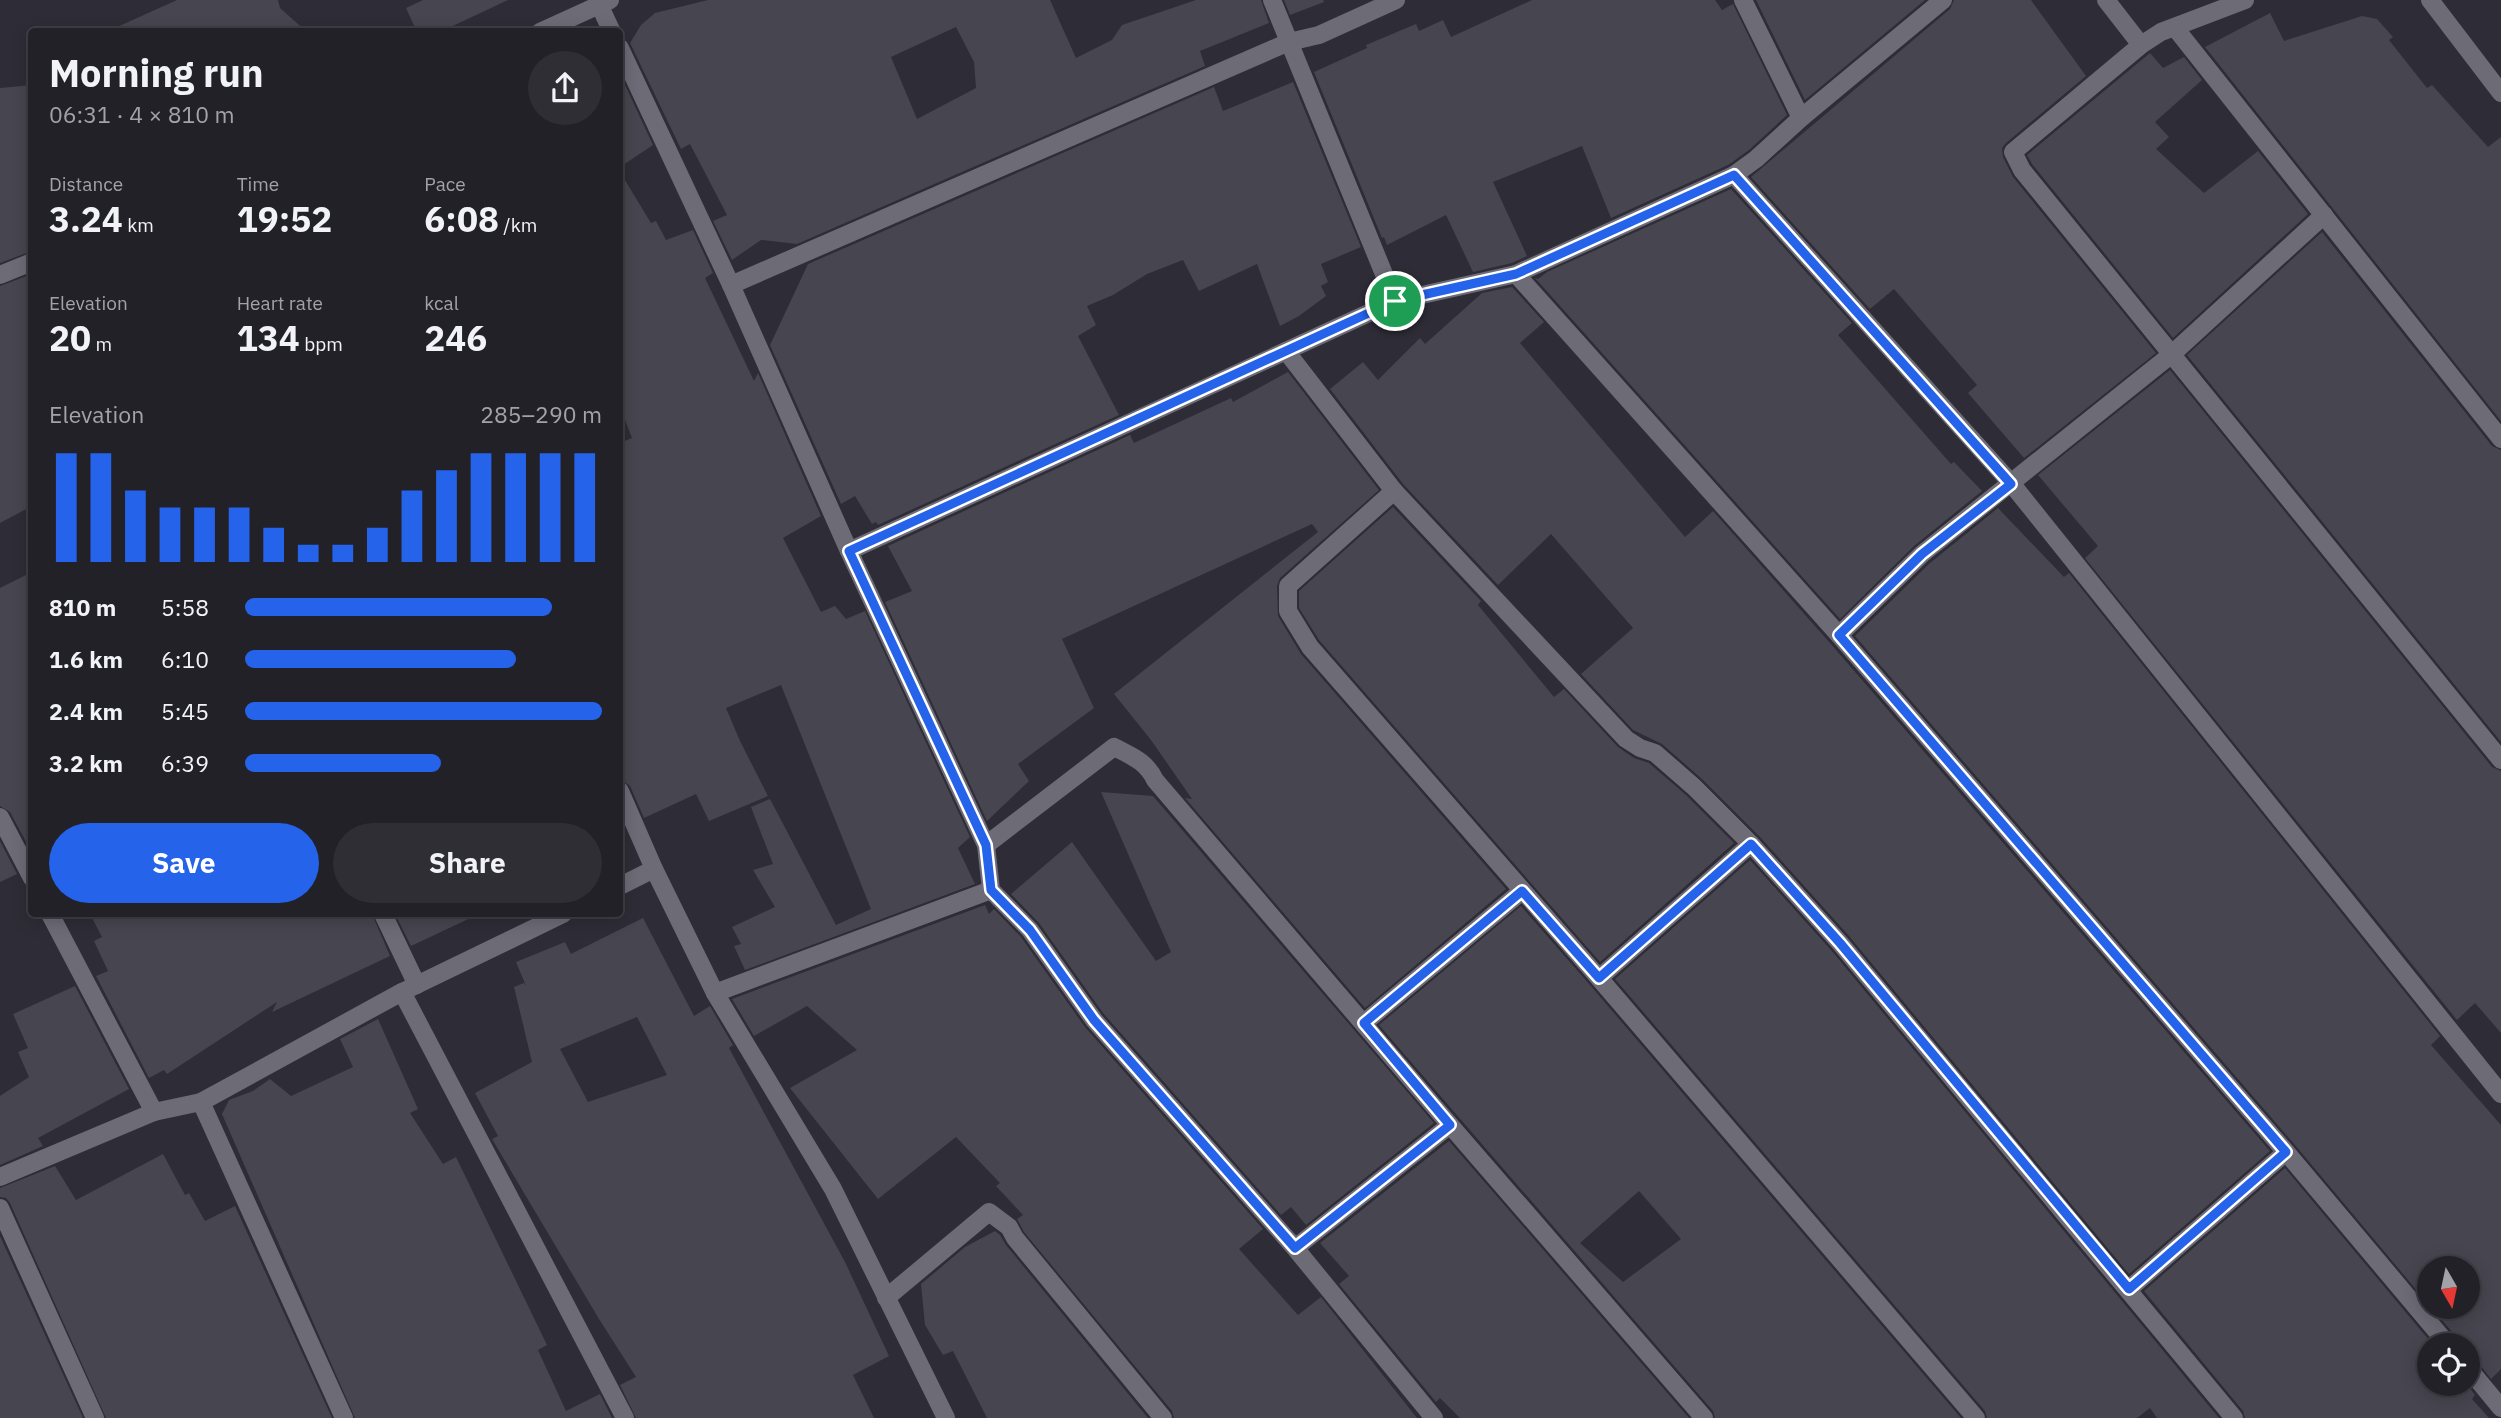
<!DOCTYPE html>
<meta charset="utf-8">
<style>
body{margin:0;font-family:"IBM Plex Sans",sans-serif;background:#2e2e34;color:#f1f3f6;height:100vh;display:flex;flex-direction:column;font-size:26px;white-space:nowrap}
*{box-sizing:border-box;margin:0}
p{font-size:23px;color:#a2a3a8}
.icon{flex:none;width:38px;height:38px;fill:none;stroke:currentColor;stroke-width:2;stroke-linecap:round;stroke-linejoin:round}
.map{position:relative;flex:1;overflow:hidden}
.side{position:absolute;left:28px;top:28px;width:595px;height:889px;display:flex;flex-direction:column;background:#222128;border-radius:7px;box-shadow:0 4px 18px #0003,0 0 0 2px #3f3e45}
.side>*{flex:none}
.needle{width:46px;rotate:171deg}
.fabs{position:absolute;left:2417px;top:1256px;display:grid;gap:14px}
.fabs a{display:grid;place-items:center;width:63px;height:63px;border-radius:50%;background:#222128;box-shadow:0 4px 18px #0003,0 0 0 2px #3f3e45;font-size:35px}
.pin{position:absolute;display:grid;place-items:center;width:60px;height:60px;color:#fff;margin:-30px;border:4px solid #fff;border-radius:50%;box-shadow:0 2px 7px #0007}
.round{display:grid;place-items:center;flex:none;width:74px;height:74px;border-radius:37px;background:#2e2e34}
.headline{display:flex;align-items:center;justify-content:space-between;height:119px;padding:0 21px}
h1{font-size:38px;font-weight:700;line-height:52px}
.figures{display:grid;grid-template-columns:repeat(3,1fr);gap:10px;height:119px;padding:7px 21px}
.figures div{display:grid;align-content:center}
.figures b{font-size:35px;font-weight:700}
.figures small{font-size:19px;font-weight:400}
.figures p{font-size:19px}
.chart{height:196px;padding:14px 21px}
.chart p{display:flex;justify-content:space-between}
.chart svg{width:100%;height:126px;margin-top:7px;stroke:#2563eb;stroke-width:6}
.primary-button{display:flex;gap:14px;margin-top:auto;padding:14px 21px}
.primary-button a{flex:1;height:80px;border-radius:42px;background:#2563eb;color:#fff;font-size:28px;font-weight:700;line-height:80px;text-align:center}
.primary-button a+a{background:#2e2e34;color:#f1f3f6}
ul{padding:0 21px;list-style:none;font-size:23px}
li{display:grid;grid-template-columns:112px 84px 1fr;align-items:center;height:52px}
li i{height:18px;border-radius:9px;background:#2563eb}
.map>svg:first-child{display:block}
.building{fill:#47454f;fill-rule:evenodd}
.lines{fill:none;stroke-linecap:round;stroke-linejoin:round}
.minor{stroke:#6d6b76;stroke-width:18}
.route-casing{stroke:#fff;stroke-width:14}
.route{stroke:#2563eb;stroke-width:9}
</style>
<div class="map">
<svg width="2501" height="1418" viewBox="0 0 2501 1418">
<rect width="100%" height="100%" fill="#2e2c36"/>
<g class="building">
<polygon points="177,0 278,0 280,8 307,32 106,32"/>
<polygon points="423,0 508,0 440,32 417,32 406,8"/>
<path d="M708,0H1050L1076,58L1112,40L1122,25L1196,0H1261L1269,23L1200,51L1205,66L797,244L761,240L732,260L713,221L727,215L690,144L681,149L630,43L641,25L655,13ZM956,27L974,62L976,88L917,119L891,57Z"/>
<polygon points="1284,0 1323,0 1324,2 1290,15"/>
<polygon points="1532,0 1715,0 1722,10 1733,4 1787,115 1749,150 1728,165 1611,218 1582,146 1493,182 1527,256 1512,263 1473,272 1446,215 1387,245 1384,237 1382,238 1314,72 1367,48 1366,45 1416,24 1419,31 1443,20 1451,37"/>
<polygon points="1756,0 1925,0 1805,100"/>
<polygon points="1954,0 2031,0 2086,76 2006,143 2002,148 2003,157 2013,177 2156,353 2024,458 1968,393 1977,385 1894,289 1870,309 1751,177 1950,9"/>
<polygon points="2270,13 2284,41 2362,16 2377,19 2393,37 2389,40 2427,88 2432,85 2488,147 2501,137 2501,421 2205,47"/>
<polygon points="2150,53 2163,68 2184,57 2202,80 2155,122 2169,137 2156,149 2204,193 2258,151 2308,214 2173,338 2032,164 2027,155"/>
<polygon points="620,74 653,145 620,167"/>
<polygon points="1293,82 1361,247 1321,264 1328,282 1321,286 1326,296 1299,316 1280,326 1257,264 1199,291 1183,260 1147,274 1113,295 1087,306 1096,325 1078,336 1119,415 878,525 876,522 872,524 855,496 841,504 770,345 808,264 1214,87 1223,111"/>
<polygon points="32,85 32,251 0,263 0,88"/>
<polygon points="620,172 651,223 656,221 666,240 693,230 713,273 705,278 754,381 758,373 821,516 783,538 821,612 835,606 846,619 865,611 970,837 958,848 975,884 745,970 734,946 741,944 732,927 775,907 753,870 773,864 751,807 770,799 836,925 871,909 781,685 726,708 740,741 768,796 709,821 696,794 644,818 630,786 620,779 620,443 632,438 620,407"/>
<polygon points="1731,189 1852,323 1838,335 1951,464 1954,462 1982,491 1914,546 1840,619 1535,278 1538,279 1547,272"/>
<polygon points="2322,232 2492,446 2501,450 2501,742 2187,355"/>
<polygon points="32,274 32,506 0,523 0,286"/>
<polygon points="1512,287 1544,322 1520,343 1685,537 1713,511 1830,643 2270,1151 2129,1274 1849,936 1759,836 1702,779 1662,744 1633,730 1581,674 1633,628 1551,534 1498,585 1403,484 1330,389 1363,362 1378,380 1420,338 1425,344 1482,293"/>
<polygon points="2170,370 2492,767 2501,771 2501,1033 2475,1003 2457,1020 2085,558 2098,546 2038,475"/>
<polygon points="1288,372 1379,490 1280,578 1277,586 1278,616 1301,654 1506,889 1365,1008 1185,798 1192,799 1151,740 1114,694 1318,532 1312,524 1062,639 1094,708 1018,764 1029,781 987,821 885,602 912,591 888,546 1130,435 1134,443 1231,398 1233,402"/>
<polygon points="1393,507 1481,601 1478,605 1554,697 1564,689 1618,747 1634,758 1649,763 1686,795 1734,843 1600,962 1319,640 1299,608 1299,591"/>
<polygon points="1998,508 2064,577 2069,573 2440,1036 2431,1045 2501,1125 2501,1369 2491,1379 2476,1360 2468,1357 2468,1346 2460,1346 2458,1339 2431,1307 2468,1307 2468,1269 2429,1269 2429,1305 2295,1145 1855,636 1930,563"/>
<polygon points="32,572 32,853 10,812 0,806 0,588"/>
<polygon points="1101,792 1153,796 1434,1123 1306,1225 1291,1207 1281,1215 1103,1013 1039,923 1011,894 1072,842 1156,961 1171,952"/>
<polygon points="0,841 17,874 0,882"/>
<polygon points="1750,860 1831,950 2219,1418 2157,1418 2150,1408 2137,1418 1987,1418 1985,1411 1615,979"/>
<polygon points="985,905 989,914 994,909 1021,937 1085,1027 1263,1229 1239,1249 1298,1315 1321,1297 1417,1418 1174,1418 1172,1411 1024,1232 1017,1219 1023,1215 996,1186 1000,1183 956,1137 878,1199 790,1088 857,1050 807,1006 754,1036 732,999"/>
<path d="M1521,906L1590,985L1961,1418H1715L1713,1411L1379,1025ZM1639,1191L1681,1239L1623,1282L1580,1243Z"/>
<polygon points="90,914 372,914 390,956 272,1012 277,1002 167,1074 164,1070 149,1078 96,976 108,971 94,941 102,937"/>
<polygon points="395,914 479,914 411,946"/>
<path d="M643,918L694,1016L710,1006L733,1045L729,1048L845,1262L889,1356L853,1375L874,1418H636L620,1385L636,1377L599,1319L492,1139L498,1136L475,1093L532,1062L514,987L524,983L526,986L516,962L565,942L571,954ZM637,1017L667,1075L588,1102L560,1049Z"/>
<polygon points="75,986 129,1089 38,1138 43,1146 0,1165 0,1096 29,1077 18,1052 28,1048 13,1014"/>
<polygon points="378,1019 418,1109 410,1113 443,1164 456,1157 547,1345 538,1350 566,1411 600,1394 612,1418 355,1418 222,1114 229,1100 253,1091 270,1079 291,1096 353,1067 340,1039"/>
<polygon points="1449,1141 1689,1418 1460,1418 1440,1398 1436,1402 1339,1284 1349,1276 1320,1243"/>
<polygon points="163,1154 185,1195 189,1193 205,1221 235,1206 332,1418 106,1418 10,1203 6,1198 0,1197 0,1188 55,1166 76,1200"/>
<polygon points="2285,1168 2434,1346 2429,1346 2429,1384 2467,1384 2475,1395 2472,1399 2489,1418 2245,1418 2243,1411 2144,1291"/>
<polygon points="995,1231 1000,1235 1006,1245 1148,1418 987,1418 953,1351 943,1355 925,1325 921,1284 965,1247"/>
<polygon points="0,1236 83,1418 0,1418"/>
</g>
<g class="lines">
<g class="minor">
<polyline points="597,0 612,32"/>
<polyline points="1272,0 1395,301"/>
<polyline points="1743,0 1801,118"/>
<polyline points="2106,0 2141,45"/>
<polyline points="2245,0 2161,32 2141,45 2013,152 2022,170 2501,760"/>
<polyline points="2430,0 2501,93"/>
<polyline points="2176,29 2501,439"/>
<polyline points="540,32 610,0"/>
<polyline points="620,48 731,285 849,551 986,845 991,890 1030,930 1094,1020 1295,1248 1434,1418"/>
<polyline points="1734,175 2011,483 2501,1094"/>
<polyline points="1516,274 1839,635 2286,1152 2449,1346"/>
<polyline points="0,275 32,262"/>
<polyline points="731,285 1289,42 1319,35 1396,0"/>
<polyline points="1286,351 1394,491 1626,739 1640,748 1655,753 1694,787 1751,844 1840,943 2234,1418"/>
<polyline points="1394,491 1288,586 1288,611 1310,647 1599,978 1976,1418"/>
<polyline points="849,551 1395,301 1516,274 1734,175 1756,159 1801,118 1943,0"/>
<polyline points="1839,635 1922,554 2172,354 2324,215"/>
<polyline points="620,791 654,869 715,993 833,1189 946,1418"/>
<polyline points="0,817 32,878"/>
<path d="M986,845L1114,747C1131,756 1146,761 1155,780L1450,1125L1704,1418"/>
<polyline points="620,886 654,869"/>
<polyline points="50,914 154,1112"/>
<polyline points="383,914 417,985"/>
<polyline points="1599,978 1751,844"/>
<polyline points="402,992 625,1418"/>
<polyline points="715,993 991,890"/>
<polyline points="1364,1023 1522,891"/>
<polyline points="201,1102 344,1418"/>
<polyline points="0,1177 154,1112 201,1102 402,992 563,914"/>
<polyline points="0,1208 95,1418"/>
<polyline points="1295,1248 1450,1125"/>
<polyline points="2129,1289 2286,1152"/>
<polyline points="886,1298 989,1212 1009,1227 1015,1238 1163,1418"/>
<polyline points="2468,1368 2501,1408"/>
</g>
</g>
<g class="lines">
<g class="route-casing">
<polygon id="route" points="1734,175 2011,484 1922,554 1839,635 2286,1152 2129,1289 1840,943 1751,844 1599,978 1522,891 1364,1023 1450,1125 1295,1248 1094,1020 1030,930 991,890 986,845 849,551 1395,301 1516,274"/>
</g>
<use href="#route" class="route"/>
</g>
</svg>
<div class="fabs">
<a><svg class="needle" viewBox="-14 -14 28 28"><path d="M0-13l5 13h-10z" fill="#e53935"/><path d="M0 13l5-13h-10z" fill="#a2a3a8"/></svg></a>
<a><svg class="icon" aria-label="locate" viewBox="0 0 24 24"><circle cx="12" cy="12" r="6"/><path d="M12 2v4M12 18v4M2 12h4M18 12h4"/></svg></a>
</div>
<div class="pin" style="left:1395px;top:301px;background:#1e9e55"><svg class="icon" aria-label="arrive" viewBox="0 0 24 24"><path d="M6 21V4h12l-3 4 3 4H6"/></svg></div>
<section class="side">
<div class="headline"><div><h1>Morning run</h1><p>06:31 · 4 × 810 m</p></div><a class="round"><svg class="icon" aria-label="share" viewBox="0 0 24 24"><path d="M12 15V3M7 8l5-5 5 5M5 13v7h14v-7"/></svg></a></div>
<div class="figures">
<div><p>Distance</p><b>3.24<small> km</small></b></div>
<div><p>Time</p><b>19:52</b></div>
<div><p>Pace</p><b>6:08<small> /km</small></b></div>
</div>
<div class="figures">
<div><p>Elevation</p><b>20<small> m</small></b></div>
<div><p>Heart rate</p><b>134<small> bpm</small></b></div>
<div><p>kcal</p><b>246</b></div>
</div>
<div class="chart"><p><span>Elevation</span>285–290 m</p>
<svg viewBox="0 0 160 44" preserveAspectRatio="none"><path d="M5 44V6M15 44V6M25 44V19M35 44V25M45 44V25M55 44V25M65 44V32M75 44V38M85 44V38M95 44V32M105 44V19M115 44V12M125 44V6M135 44V6M145 44V6M155 44V6"/></svg>
</div>
<ul>
<li><b>810 m</b>5:58<i style="width:86%"></i></li>
<li><b>1.6 km</b>6:10<i style="width:76%"></i></li>
<li><b>2.4 km</b>5:45<i style="width:100%"></i></li>
<li><b>3.2 km</b>6:39<i style="width:55%"></i></li>
</ul>
<div class="primary-button"><a>Save</a><a>Share</a></div>
</section>
</div>
